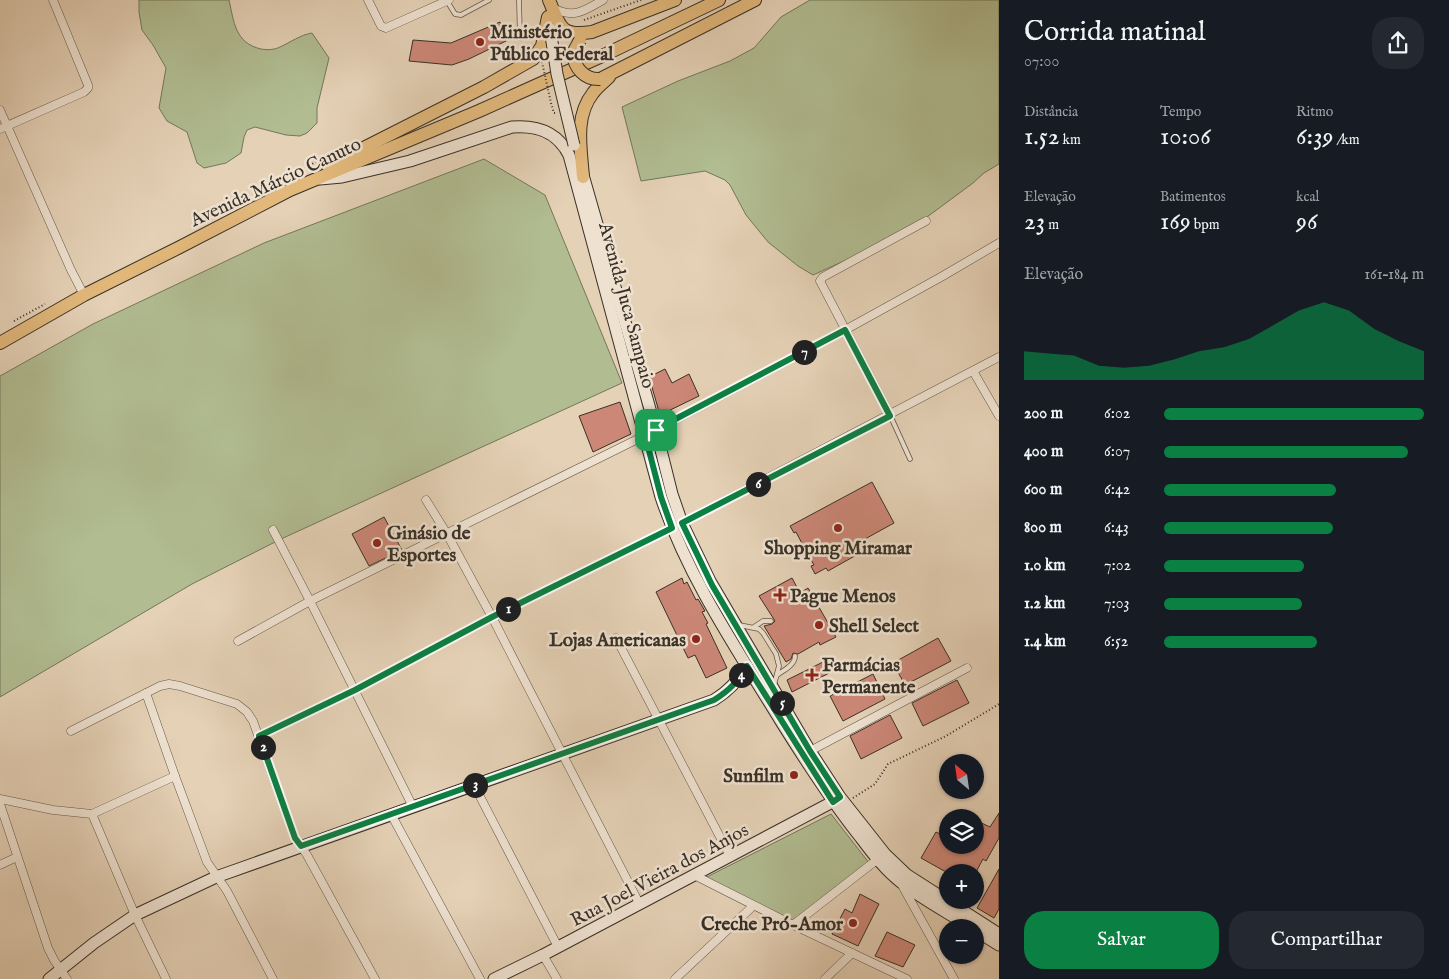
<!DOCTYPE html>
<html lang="pt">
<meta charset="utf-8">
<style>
body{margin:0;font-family:"IM FELL English",serif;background:#242831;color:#f1f3f6;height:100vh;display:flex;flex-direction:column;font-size:19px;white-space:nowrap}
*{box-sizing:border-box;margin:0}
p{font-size:16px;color:#9ea1a6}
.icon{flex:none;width:28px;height:28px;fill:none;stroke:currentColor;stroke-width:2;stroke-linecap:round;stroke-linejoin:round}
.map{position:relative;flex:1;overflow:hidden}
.panel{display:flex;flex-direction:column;background:#171b24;width:450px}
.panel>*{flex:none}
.needle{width:32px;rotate:331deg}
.fabs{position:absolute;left:939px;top:754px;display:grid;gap:10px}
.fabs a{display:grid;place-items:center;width:45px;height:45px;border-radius:50%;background:#171b24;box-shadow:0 1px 4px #0004;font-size:25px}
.pin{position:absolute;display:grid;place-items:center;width:42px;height:42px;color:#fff;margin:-21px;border-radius:10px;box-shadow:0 2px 8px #0006}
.km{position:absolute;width:25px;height:25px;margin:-12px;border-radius:50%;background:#222;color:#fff;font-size:14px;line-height:25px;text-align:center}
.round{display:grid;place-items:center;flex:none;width:52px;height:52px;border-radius:20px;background:#242831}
.head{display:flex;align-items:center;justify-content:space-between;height:85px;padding:0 25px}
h1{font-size:28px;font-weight:600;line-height:38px}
.figures{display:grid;grid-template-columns:repeat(3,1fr);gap:8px;height:85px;padding:5px 25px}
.figures div{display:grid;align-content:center}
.figures b{font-size:25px;font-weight:600}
.figures small{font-size:14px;font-weight:400}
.figures p{font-size:14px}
.chart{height:140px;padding:10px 25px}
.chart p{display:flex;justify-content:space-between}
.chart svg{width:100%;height:90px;margin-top:5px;fill:#0b8043;opacity:.7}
.action{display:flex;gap:10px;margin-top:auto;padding:10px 25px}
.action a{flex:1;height:58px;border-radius:20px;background:#0b8043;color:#fff;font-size:20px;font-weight:600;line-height:58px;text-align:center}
.action a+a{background:#242831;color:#f1f3f6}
ul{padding:0 25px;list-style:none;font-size:16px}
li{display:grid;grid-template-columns:80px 60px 1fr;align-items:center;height:38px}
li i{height:12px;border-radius:6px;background:#0b8043}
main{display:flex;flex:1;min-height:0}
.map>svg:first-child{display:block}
.green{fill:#b1bc91;stroke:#74765c}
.building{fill:#cc8777;stroke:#383026}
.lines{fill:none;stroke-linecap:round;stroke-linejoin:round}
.lane-casing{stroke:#63584a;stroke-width:5.5}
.street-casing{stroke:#63584a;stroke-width:9}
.secondary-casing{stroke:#383026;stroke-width:13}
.primary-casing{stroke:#383026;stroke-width:14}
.path{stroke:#383026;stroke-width:2;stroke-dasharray:1 2.5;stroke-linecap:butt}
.lane{stroke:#eee1d0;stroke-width:4}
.street{stroke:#eee1d0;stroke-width:8}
.secondary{stroke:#eee1d0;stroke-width:11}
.primary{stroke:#e2b87b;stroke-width:12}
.secondary-bridge-casing{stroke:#383026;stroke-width:13;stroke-linecap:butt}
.primary-bridge-casing{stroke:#383026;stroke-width:14;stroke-linecap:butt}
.path-bridge{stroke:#383026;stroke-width:2;stroke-dasharray:1 2.5;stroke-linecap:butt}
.secondary-bridge{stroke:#eee1d0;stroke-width:11}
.primary-bridge{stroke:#e2b87b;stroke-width:12}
.route-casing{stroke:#fff;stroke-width:10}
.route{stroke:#0b8043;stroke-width:6}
.poi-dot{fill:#8f2418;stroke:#eee1d0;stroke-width:2}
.labels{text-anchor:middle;stroke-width:5;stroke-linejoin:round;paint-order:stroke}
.poi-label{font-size:19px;font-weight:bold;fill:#383026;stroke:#eee1d0;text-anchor:start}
.street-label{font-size:19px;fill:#383026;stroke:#eee1d0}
</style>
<main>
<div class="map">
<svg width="999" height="979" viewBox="0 0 999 979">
<rect width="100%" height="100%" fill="#e5d1b6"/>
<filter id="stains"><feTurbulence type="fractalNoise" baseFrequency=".004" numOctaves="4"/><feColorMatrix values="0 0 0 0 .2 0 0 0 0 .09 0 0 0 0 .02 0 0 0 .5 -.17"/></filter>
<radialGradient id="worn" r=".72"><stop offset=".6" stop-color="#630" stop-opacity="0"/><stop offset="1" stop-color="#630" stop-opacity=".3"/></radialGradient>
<g class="green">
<path d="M139,0H229C234,22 235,43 261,49C267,50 274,50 280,47C291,42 300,35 312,33L329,58L317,108V123L307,133L300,136L286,135L255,127L247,130L244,137L241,153L226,163L204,168L197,163L187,132L167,121L159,108L166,68L153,45L142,30L139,12Z"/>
<polygon points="810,0 999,0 999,164 984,173 973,183 904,234 813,275 798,266 768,242 746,215 730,185 725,180 705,171 641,181 622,107 678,81 730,61 754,48 781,17"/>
<polygon points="484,159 545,195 622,383 281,539 192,584 0,697 0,376 93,324 264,243"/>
<polygon points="831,814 873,868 789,923 699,881"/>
</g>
<g class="building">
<polygon points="500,22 508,40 469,59 452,65 409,61 413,40 451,43"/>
<polygon points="665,369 672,383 689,374 699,396 660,415 649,377"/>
<polygon points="620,402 631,434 593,452 579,416"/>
<polygon points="872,482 894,523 865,539 869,548 828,571 826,568 815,574 811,566 814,565 806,551 796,532 794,533 790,526"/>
<polygon points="384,517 402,550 369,566 352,534"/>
<polygon points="682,578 684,584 687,582 696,600 698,599 705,611 702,612 708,623 706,624 727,668 706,678 695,655 688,658 656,592"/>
<polygon points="792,578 800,593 808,588 836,637 820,645 819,642 798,654 793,653 791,659 786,662 764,626 772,624 775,621 759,596"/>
<polygon points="938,638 951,661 905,685 893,663"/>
<polygon points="831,658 837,669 792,692 787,680"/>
<polygon points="873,674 885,699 843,721 830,696"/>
<polygon points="957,680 969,703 923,726 912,703"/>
<polygon points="890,715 902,738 861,759 850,736"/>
<polygon points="999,813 999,838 986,861 983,859 976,872 946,872 921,858 936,832 948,838 948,845 975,845 975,820 990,827"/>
<polygon points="999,869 999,909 994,918 977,908"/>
<polygon points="860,894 879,904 858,946 832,934 845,909 852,913"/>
<polygon points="887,932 915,945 903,967 875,956"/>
</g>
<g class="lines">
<g class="lane-casing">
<g id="lane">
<polyline points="519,0 520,38"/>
<polyline points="447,1 455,14 461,15 489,0"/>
<polyline points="890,415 910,459"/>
<polyline points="739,625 759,629 763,633 776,654 779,666 774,685"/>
<polyline points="754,627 763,621 771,621"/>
<path d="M777,675C784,670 795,665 795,656"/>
</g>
</g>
<g class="street-casing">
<g id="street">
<polyline points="368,0 381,26 386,28 449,0"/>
<path d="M553,8C574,19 584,11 603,0"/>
<polyline points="0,110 71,270 84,295"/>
<polyline points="0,129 84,92 88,88 88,85 53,0"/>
<polyline points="973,371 999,416"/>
<polyline points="890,415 820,281 823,277 926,221"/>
<polyline points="426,500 447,534 492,617 639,903"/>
<polyline points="682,523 999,357"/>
<polyline points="273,530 310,601 413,807"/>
<polyline points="616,638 730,856"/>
<polyline points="238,641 310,601 656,430 845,330 941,277 999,243"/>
<polyline points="146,693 175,776 207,862 227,891 273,979"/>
<polyline points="71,731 146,693 160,686 169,684 180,686 237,704 247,712 253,721 295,838 307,855 375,979"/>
<polyline points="259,736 355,690 492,617 672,528"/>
<polyline points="810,751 967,668"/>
<polyline points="474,785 558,947"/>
<polyline points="0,799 53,810 92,814 175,776"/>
<polyline points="0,804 48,948 54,960 67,979"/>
<polyline points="92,814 135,915 166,979"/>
<polyline points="391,814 480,979"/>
<polyline points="0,865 17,857"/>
<polyline points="694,875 793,925 907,979"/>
<polyline points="903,887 954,979"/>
<polyline points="793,925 878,859"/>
<polyline points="543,955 557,979"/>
<polyline points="675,979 753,906"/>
<polyline points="825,979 852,953"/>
</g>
</g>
<g class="secondary-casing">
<g id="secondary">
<polyline points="581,168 656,430 672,494 682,523 710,581 810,751 840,797 885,854 907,875 999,934"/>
<path d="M320,179L342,177L410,161L512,127C536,125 557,131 569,155L661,497C688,578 738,651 782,723C807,763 832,802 861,838C873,854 886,871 902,883C923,900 949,913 972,928"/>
<polyline points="975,930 999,945"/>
<path d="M49,979L94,943L135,915L216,877L714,700C729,691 738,681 747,666"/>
<polyline points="494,979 543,955 838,799"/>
</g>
</g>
<g class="primary-casing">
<g id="primary">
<path d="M549,0C560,26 560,37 592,32L675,0"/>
<polyline points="600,79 755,0"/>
<polyline points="328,166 484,87 533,59 542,46 548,17"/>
<path d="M583,177C581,149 574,117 593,93C597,87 604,82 609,77"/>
<polyline points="0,343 84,295 180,247 290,190 479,111 602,56 719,0"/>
</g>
</g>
<g class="path">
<polyline points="584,20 641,0"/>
<polyline points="551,103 554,113 556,113"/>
<polyline points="298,174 319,159"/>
<polyline points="14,321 45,304"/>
<polyline points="853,798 875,784 888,764 946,736 999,704"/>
</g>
<use href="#lane" class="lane"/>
<use href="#street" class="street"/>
<use href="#secondary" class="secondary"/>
<use href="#primary" class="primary"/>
<g class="secondary-bridge-casing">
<polyline id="secondary-bridge" points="550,29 557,74 574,145"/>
</g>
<g class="primary-bridge-casing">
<path id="primary-bridge" d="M580,40L573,53C574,68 585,80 600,79"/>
</g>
<polyline class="path-bridge" points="542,62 551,103"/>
<use href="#secondary-bridge" class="secondary-bridge"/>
<use href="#primary-bridge" class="primary-bridge"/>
</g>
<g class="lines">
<g class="route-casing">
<path id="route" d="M845,330L890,416L682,523L712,585L810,751L840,797L833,802L747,666C737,682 730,690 714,700L301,846L295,838L259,736L355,690L492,617L672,528L661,497L645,435Z"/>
</g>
<use href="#route" class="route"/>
</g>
<g class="poi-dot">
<circle cx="480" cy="42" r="5"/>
<circle cx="838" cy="528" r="5"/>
<circle cx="377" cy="543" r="5"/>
<path d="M777.5 587.5h5v5h5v5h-5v5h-5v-5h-5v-5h5z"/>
<circle cx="819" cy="625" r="5"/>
<circle cx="696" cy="639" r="5"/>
<path d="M809.5 667.5h5v5h5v5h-5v5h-5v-5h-5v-5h5z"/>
<circle cx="794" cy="775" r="5"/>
<circle cx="853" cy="923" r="5"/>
</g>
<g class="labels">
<g class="poi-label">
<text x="490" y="38">Ministério<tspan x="490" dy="22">Público Federal</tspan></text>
<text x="387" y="539">Ginásio de<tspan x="387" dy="22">Esportes</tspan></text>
<text x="838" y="554" text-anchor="middle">Shopping Miramar</text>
<text x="790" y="602">Pague Menos</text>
<text x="829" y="632">Shell Select</text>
<text x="686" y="646" text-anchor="end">Lojas Americanas</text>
<text x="822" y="671">Farmácias<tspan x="822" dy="22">Permanente</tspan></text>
<text x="784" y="782" text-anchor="end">Sunfilm</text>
<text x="843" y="930" text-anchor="end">Creche Pró-Amor</text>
</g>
<g class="street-label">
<text transform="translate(275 181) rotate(-25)" y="7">Avenida Márcio Canuto</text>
<text transform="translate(628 305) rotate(75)" y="7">Avenida Juca Sampaio</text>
<text transform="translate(659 874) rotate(-28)" y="7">Rua Joel Vieira dos Anjos</text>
</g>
</g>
<rect width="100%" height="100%" filter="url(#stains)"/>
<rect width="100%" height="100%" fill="url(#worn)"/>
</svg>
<div class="fabs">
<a><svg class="needle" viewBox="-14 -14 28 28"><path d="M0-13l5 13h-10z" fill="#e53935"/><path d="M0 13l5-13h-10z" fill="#9ea1a6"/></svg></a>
<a><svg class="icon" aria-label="layers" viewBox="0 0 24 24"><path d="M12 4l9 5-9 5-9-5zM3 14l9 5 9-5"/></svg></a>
<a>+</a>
<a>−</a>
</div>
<div class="pin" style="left:656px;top:430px;background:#1e9e55"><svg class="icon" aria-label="arrive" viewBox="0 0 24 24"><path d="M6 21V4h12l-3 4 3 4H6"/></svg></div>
<b class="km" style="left:508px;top:609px">1</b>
<b class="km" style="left:263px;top:747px">2</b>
<b class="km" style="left:475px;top:785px">3</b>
<b class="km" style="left:741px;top:675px">4</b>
<b class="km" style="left:782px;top:703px">5</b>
<b class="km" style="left:758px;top:484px">6</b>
<b class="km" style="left:804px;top:352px">7</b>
</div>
<section class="panel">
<div class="head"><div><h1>Corrida matinal</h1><p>07:00</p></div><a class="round"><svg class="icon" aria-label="share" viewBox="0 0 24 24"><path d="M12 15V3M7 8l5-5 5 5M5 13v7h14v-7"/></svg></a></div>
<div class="figures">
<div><p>Distância</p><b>1.52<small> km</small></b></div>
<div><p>Tempo</p><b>10:06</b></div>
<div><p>Ritmo</p><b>6:39<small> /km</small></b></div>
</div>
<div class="figures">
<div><p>Elevação</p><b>23<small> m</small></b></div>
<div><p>Batimentos</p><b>169<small> bpm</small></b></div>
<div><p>kcal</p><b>96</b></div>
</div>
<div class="chart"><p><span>Elevação</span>161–184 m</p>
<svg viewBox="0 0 160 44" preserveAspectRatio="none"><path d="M0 44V30L10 31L20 32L30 37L40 38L50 37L60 34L70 30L80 28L90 24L100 17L110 10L120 6L130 10L140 19L150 25L160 30V44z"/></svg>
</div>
<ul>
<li><b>200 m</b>6:02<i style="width:100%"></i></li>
<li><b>400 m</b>6:07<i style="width:94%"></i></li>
<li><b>600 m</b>6:42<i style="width:66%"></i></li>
<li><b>800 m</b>6:43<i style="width:65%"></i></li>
<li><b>1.0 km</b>7:02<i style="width:54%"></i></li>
<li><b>1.2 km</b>7:03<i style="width:53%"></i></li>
<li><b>1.4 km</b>6:52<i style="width:59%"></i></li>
</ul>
<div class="action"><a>Salvar</a><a>Compartilhar</a></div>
</section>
</main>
